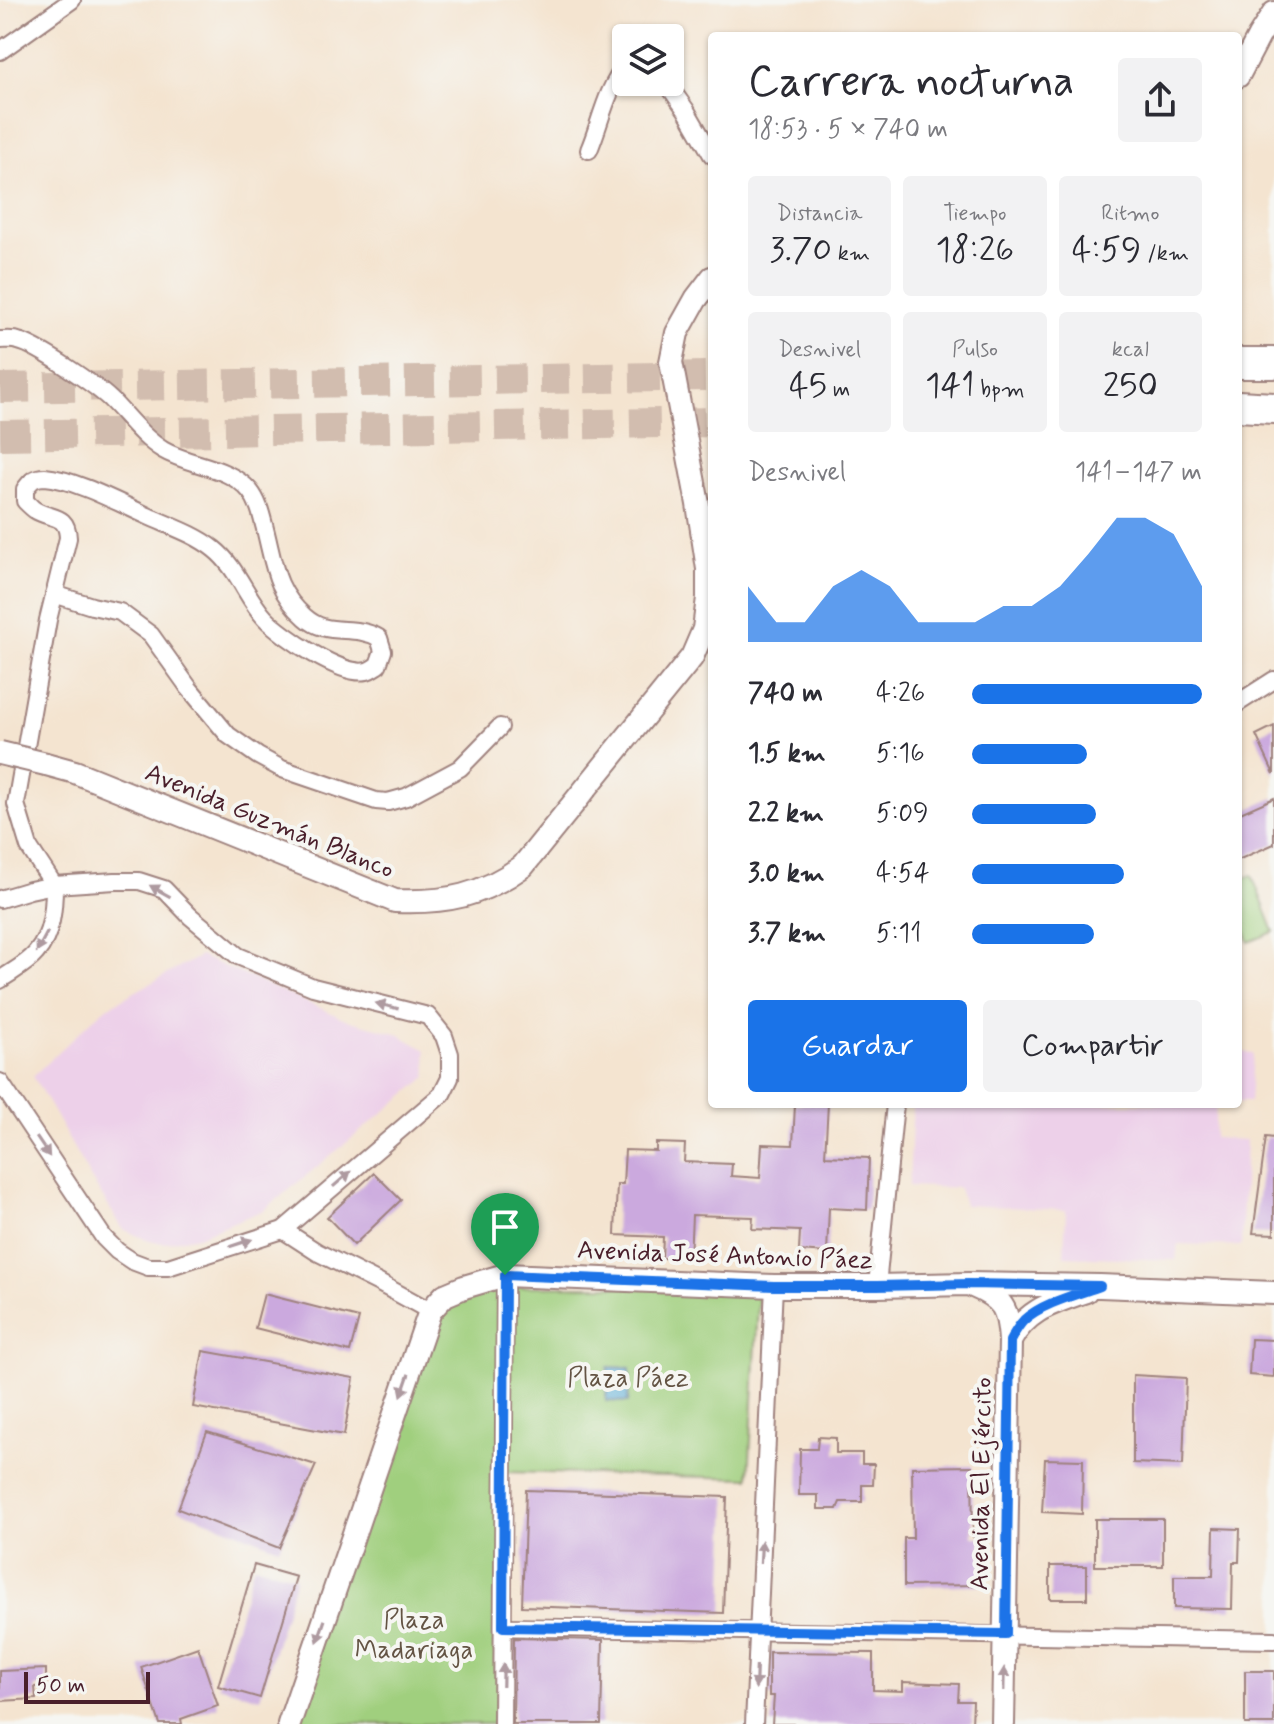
<!DOCTYPE html>
<html lang="es">
<meta charset="utf-8">
<style>
body{margin:0;font-family:Mynerve,sans-serif;background:#f2f2f3;color:#2b2b33;height:100vh;display:flex;flex-direction:column;font-size:30px;white-space:nowrap}
*{box-sizing:border-box;margin:0}
p{font-size:26px;color:#7c7c81}
.icon{flex:none;width:44px;height:44px;fill:none;stroke:currentColor;stroke-width:2;stroke-linecap:round;stroke-linejoin:round}
.map{position:relative;flex:1;overflow:hidden}
.panel{position:absolute;left:708px;top:32px;width:534px;height:1076px;display:flex;flex-direction:column;background:#fff;border-radius:8px;box-shadow:0 2px 6px #0004}
.panel>*{flex:none}
.controls{position:absolute;left:612px;top:24px;display:grid;gap:16px}
.controls a{display:grid;place-items:center;width:72px;height:72px;border-radius:8px;background:#fff;box-shadow:0 2px 6px #0004;font-size:40px}
.scale{position:absolute;left:24px;bottom:20px;width:126px;box-sizing:border-box;padding-left:8px;border:4px solid #4a1f2b;border-top:0;font-size:22px;line-height:28px;white-space:nowrap;color:#4a1f2b;-webkit-text-stroke:6px #f6f6f2;paint-order:stroke}
.pin{position:absolute;display:grid;place-items:center;width:68px;height:68px;color:#fff;margin:-82px -34px;border-radius:50% 50% 50% 0;rotate:-45deg;box-shadow:0 0 8px #0007}
.pin .icon{rotate:45deg}
.round{display:grid;place-items:center;flex:none;width:84px;height:84px;border-radius:8px;background:#f2f2f3}
.overview{display:flex;align-items:center;justify-content:space-between;height:136px;padding:0 40px}
h1{font-size:44px;font-weight:600;line-height:60px}
.stats{display:grid;grid-template-columns:repeat(3,1fr);gap:12px;height:136px;padding:8px 40px}
.stats div{display:grid;align-content:center;border-radius:8px;background:#f2f2f3;text-align:center}
.stats b{font-size:34px;font-weight:600}
.stats small{font-size:22px;font-weight:400}
.stats p{font-size:22px}
.chart{height:224px;padding:16px 40px}
.chart p{display:flex;justify-content:space-between}
.chart svg{width:100%;height:144px;margin-top:8px;fill:#1a73e8;opacity:.7}
.primary-button{display:flex;gap:16px;margin-top:auto;padding:16px 40px}
.primary-button a{flex:1;height:92px;border-radius:8px;background:#1a73e8;color:#fff;font-size:32px;font-weight:600;line-height:92px;text-align:center}
.primary-button a+a{background:#f2f2f3;color:#2b2b33}
ul{padding:0 40px;list-style:none;font-size:26px}
li{display:grid;grid-template-columns:128px 96px 1fr;align-items:center;height:60px}
li i{height:20px;border-radius:10px;background:#1a73e8}
.map>svg:first-child{display:block}
.built{fill:#edd0e9}
.green{fill:#a0cf7e;stroke:#757754;stroke-width:2}
.water{fill:#5daed8;stroke:#546682;stroke-width:2}
.building{fill:#cba9de}
.lines{fill:none;stroke-linecap:round;stroke-linejoin:round}
.highway-tunnel{stroke:#d2bdaf;stroke-width:30;stroke-dasharray:30 15;stroke-linecap:butt}
.street-casing{stroke:#9f827e;stroke-width:20}
.secondary-casing{stroke:#9f827e;stroke-width:26}
.highway-casing{stroke:#9f827e;stroke-width:34}
.street{stroke:#fff;stroke-width:16}
.secondary{stroke:#fff;stroke-width:22}
.highway{stroke:#fff;stroke-width:30}
.secondary-bridge-casing{stroke:#9f827e;stroke-width:26;stroke-linecap:butt}
.secondary-bridge{stroke:#fff;stroke-width:22}
.oneway{fill:#ae9aa0}
.route-casing{stroke:#fff;stroke-width:16}
.route{stroke:#1a73e8;stroke-width:10}
.labels{text-anchor:middle;stroke-width:8;stroke-linejoin:round;paint-order:stroke}
.street-label{font-size:26px;fill:#4a1f2b;stroke:#f6f6f2}
.park-label{font-size:26px;fill:#645444;stroke:#f6f6f2}
</style>
<div class="map">
<svg width="1274" height="1724" viewBox="0 0 1274 1724">
<rect width="100%" height="100%" fill="#f6f6f2"/>
<filter id="ink" filterUnits="userSpaceOnUse"><feTurbulence type="fractalNoise" baseFrequency=".0125" numOctaves="2"/><feDisplacementMap in="SourceGraphic" scale="16" xChannelSelector="R" yChannelSelector="G"/><feConvolveMatrix kernelMatrix="1 2 1 2 8 2 1 2 1" color-interpolation-filters="sRGB"/></filter>
<filter id="wash" filterUnits="userSpaceOnUse"><feTurbulence type="fractalNoise" baseFrequency=".006" numOctaves="4" result="noise"/><feDisplacementMap in="SourceGraphic" scale="32" xChannelSelector="R" yChannelSelector="G"/><feGaussianBlur stdDeviation="1.8" result="paint"/><feColorMatrix in="noise" values="0 0 0 0 0 0 0 0 0 0 0 0 0 0 0 0 0 1.4 0 .05"/><feComposite in="paint" operator="in"/></filter>
<g filter="url(#wash)">
<rect width="100%" height="100%" fill="#f4e4d0"/>
<g class="built">
<polygon points="200,956 350,1021 396,1033 426,1050 427,1077 264,1210 198,1236 163,1243 145,1239 123,1229 90,1177 33,1076 104,1009"/>
<polygon points="1238,1052 1253,1053 1250,1102 1238,1102"/>
<polygon points="913,1104 1216,1104 1214,1138 1246,1140 1241,1246 1178,1244 1176,1260 1064,1256 1066,1210 964,1205 959,1188 909,1186"/>
</g>
<g class="green">
<polygon points="1252,875 1274,932 1249,942 1238,914 1238,881"/>
<polygon points="759,1285 749,1478 503,1472 502,1724 289,1724 430,1311 464,1287"/>
</g>
<polygon class="water" points="608,1367 630,1368 628,1402 606,1401"/>
<g id="blocks">
<g class="building">
<polygon points="1274,726 1274,774 1256,735"/>
<polygon points="1274,798 1274,844 1238,860 1238,814"/>
<polygon points="795,1104 828,1104 825,1156 869,1158 867,1210 829,1208 827,1253 799,1251 800,1231 752,1229 753,1217 692,1215 690,1259 662,1258 663,1237 615,1235 617,1184 623,1184 625,1150 656,1151 656,1143 685,1144 684,1162 732,1164 731,1176 760,1178 762,1144 793,1145"/>
<polygon points="1266,1137 1274,1138 1274,1234 1253,1233"/>
<polygon points="374,1173 401,1200 354,1245 327,1217"/>
<polygon points="264,1294 359,1318 350,1352 255,1328"/>
<polygon points="1251,1339 1274,1340 1274,1377 1249,1375"/>
<polygon points="203,1351 354,1378 344,1435 193,1407"/>
<polygon points="1133,1375 1186,1378 1183,1465 1133,1463"/>
<polygon points="207,1432 316,1465 279,1548 178,1509"/>
<polygon points="818,1437 836,1438 836,1453 862,1453 862,1464 874,1464 873,1485 862,1485 862,1502 840,1502 837,1509 818,1509 818,1495 799,1495 800,1449 817,1449"/>
<polygon points="1045,1459 1083,1460 1082,1514 1042,1512"/>
<polygon points="972,1466 973,1537 981,1537 981,1585 904,1586 904,1538 913,1538 912,1467"/>
<polygon points="526,1490 727,1497 723,1613 522,1606"/>
<rect x="1095" y="1519" width="68" height="47"/>
<polygon points="1214,1528 1240,1529 1239,1562 1233,1562 1232,1609 1174,1608 1174,1576 1213,1576"/>
<polygon points="254,1565 296,1577 260,1698 218,1686"/>
<rect x="1050" y="1566" width="37" height="33"/>
<polygon points="514,1638 603,1640 601,1724 513,1724"/>
<polygon points="198,1647 218,1706 181,1719 182,1724 160,1724 141,1667"/>
<polygon points="769,1652 873,1653 873,1690 903,1691 903,1682 959,1684 958,1701 973,1701 972,1724 772,1724 774,1696 769,1696"/>
<polygon points="46,1669 46,1686 35,1687 36,1699 0,1701 0,1671"/>
<rect x="1245" y="1671" width="29" height="53"/>
</g>
</g>
</g>
<g filter="url(#ink)">
<use href="#blocks" fill-opacity="0" stroke="#9f827e" stroke-width="2"/>
<g class="lines">
<g class="highway-tunnel">
<polyline points="0,388 712,376"/>
<polyline points="0,435 712,422"/>
</g>
<g class="street-casing">
<g id="street">
<polyline points="0,51 72,0"/>
<polyline points="666,82 686,110 712,155"/>
<path d="M589,150C601,122 606,89 626,66"/>
<path d="M0,340C6,340 13,339 18,341C37,345 95,385 110,399C127,416 142,437 163,450C190,466 229,466 250,491C258,501 261,513 264,525C274,562 274,590 305,617C328,638 352,623 379,638L383,651L378,665C374,667 371,670 367,671C342,677 282,636 265,618C246,597 237,567 214,549C195,534 170,526 148,516C121,504 74,479 45,477C34,477 31,481 25,489V501C26,502 33,509 35,510C51,520 67,513 68,538L48,620L16,804L29,847L54,885"/>
<polyline points="54,594 92,606 120,612 151,635 189,688 228,735 258,756 282,769 376,801 388,802 406,797 460,768 500,727"/>
<polyline points="1238,703 1274,680"/>
<polyline points="0,899 30,890 54,885 115,881 139,881 164,889 190,916 238,956 313,987 428,1016 444,1036 450,1054 450,1078 442,1094 283,1230 168,1267 148,1267 132,1261 117,1251 104,1238 0,1082"/>
<path d="M0,980C11,972 27,964 36,953C52,935 54,908 54,885"/>
<polyline points="283,1230 317,1252 379,1283 430,1311"/>
<polyline points="877,1286 895,1104"/>
<polyline points="503,1627 1274,1640"/>
<polyline points="502,1724 505,1275"/>
<polyline points="754,1724 774,1286"/>
</g>
</g>
<g class="secondary-casing">
<g id="secondary">
<polyline points="1238,76 1259,36 1274,13"/>
<path d="M46,764L75,772L395,901C447,903 481,896 523,866L692,657L704,629L708,598V569L698,504L671,362L677,333L696,299L712,278"/>
<path d="M973,1286C1004,1299 1008,1309 1010,1341L1003,1724"/>
<path d="M1010,1341C1027,1309 1053,1303 1086,1291"/>
<polyline points="289,1724 430,1311 445,1295 464,1287 505,1275 774,1286 877,1286 968,1284 1100,1286 1274,1293"/>
</g>
</g>
<g class="highway-casing">
<g id="highway">
<polyline points="1238,363 1274,363"/>
<polyline points="1238,406 1274,408"/>
</g>
</g>
<use href="#street" class="street"/>
<use href="#secondary" class="secondary"/>
<use href="#highway" class="highway"/>
<g class="secondary-bridge-casing">
<polyline id="secondary-bridge" points="0,753 46,764"/>
</g>
<use href="#secondary-bridge" class="secondary-bridge"/>
</g>
<defs><path id="oneway-solid" d="M-6-.8H1V-3.2L6.5 0L1 3.2V.8H-6Z" transform="scale(2)"/></defs>
<g class="oneway">
<use href="#oneway-solid" transform="translate(160 891) rotate(-151)"/>
<use href="#oneway-solid" transform="translate(42 942) rotate(118)"/>
<use href="#oneway-solid" transform="translate(387 1006) rotate(-166)"/>
<use href="#oneway-solid" transform="translate(43 1147) rotate(56)"/>
<use href="#oneway-solid" transform="translate(342 1179) rotate(-41)"/>
<use href="#oneway-solid" transform="translate(241 1243) rotate(-18)"/>
<use href="#oneway-solid" transform="translate(405 1385) rotate(109)"/>
<use href="#oneway-solid" transform="translate(761 1552) rotate(-87)"/>
<use href="#oneway-solid" transform="translate(321 1631) rotate(109)"/>
<use href="#oneway-solid" transform="translate(503 1675) rotate(-89)"/>
<use href="#oneway-solid" transform="translate(756 1677) rotate(92)"/>
<use href="#oneway-solid" transform="translate(1004 1679) rotate(-89)"/>
</g>
</g>
<g class="lines" filter="url(#ink)">
<g class="route-casing">
<path id="route" d="M505,1275L774,1286H877L968,1284L1100,1286C1078,1294 1042,1303 1024,1320C1018,1326 1014,1334 1010,1341L1006,1634L503,1627Z"/>
</g>
<use href="#route" class="route"/>
</g>
<g class="labels">
<g class="street-label">
<text transform="translate(270 820) rotate(22)" y="9">Avenida Guzmán Blanco</text>
<text transform="translate(725 1254) rotate(2)" y="9">Avenida José Antonio Páez</text>
<text transform="translate(980 1484) rotate(-89)" y="9">Avenida El Ejército</text>
</g>
<g class="park-label">
<text x="628" y="1386">Plaza Páez</text>
<text x="414" y="1628">Plaza<tspan x="414" dy="30">Madariaga</tspan></text>
</g>
</g>
</svg>
<div class="controls">
<a><svg class="icon" aria-label="layers" viewBox="0 0 24 24"><path d="M12 4l9 5-9 5-9-5zM3 14l9 5 9-5"/></svg></a>
</div>
<div class="scale">50 m</div>
<div class="pin" style="left:505px;top:1275px;background:#1e9e55"><svg class="icon" aria-label="arrive" viewBox="0 0 24 24"><path d="M6 21V4h12l-3 4 3 4H6"/></svg></div>
<section class="panel">
<div class="overview"><div><h1>Carrera nocturna</h1><p>18:53 · 5 × 740 m</p></div><a class="round"><svg class="icon" aria-label="share" viewBox="0 0 24 24"><path d="M12 15V3M7 8l5-5 5 5M5 13v7h14v-7"/></svg></a></div>
<div class="stats">
<div><p>Distancia</p><b>3.70<small> km</small></b></div>
<div><p>Tiempo</p><b>18:26</b></div>
<div><p>Ritmo</p><b>4:59<small> /km</small></b></div>
</div>
<div class="stats">
<div><p>Desnivel</p><b>45<small> m</small></b></div>
<div><p>Pulso</p><b>141<small> bpm</small></b></div>
<div><p>kcal</p><b>250</b></div>
</div>
<div class="chart"><p><span>Desnivel</span>141–147 m</p>
<svg viewBox="0 0 160 44" preserveAspectRatio="none"><path d="M0 44V27L10 38L20 38L30 27L40 22L50 27L60 38L70 38L80 38L90 33L100 33L110 27L120 17L130 6L140 6L150 11L160 27V44z"/></svg>
</div>
<ul>
<li><b>740 m</b>4:26<i style="width:100%"></i></li>
<li><b>1.5 km</b>5:16<i style="width:50%"></i></li>
<li><b>2.2 km</b>5:09<i style="width:54%"></i></li>
<li><b>3.0 km</b>4:54<i style="width:66%"></i></li>
<li><b>3.7 km</b>5:11<i style="width:53%"></i></li>
</ul>
<div class="primary-button"><a>Guardar</a><a>Compartir</a></div>
</section>
</div>
